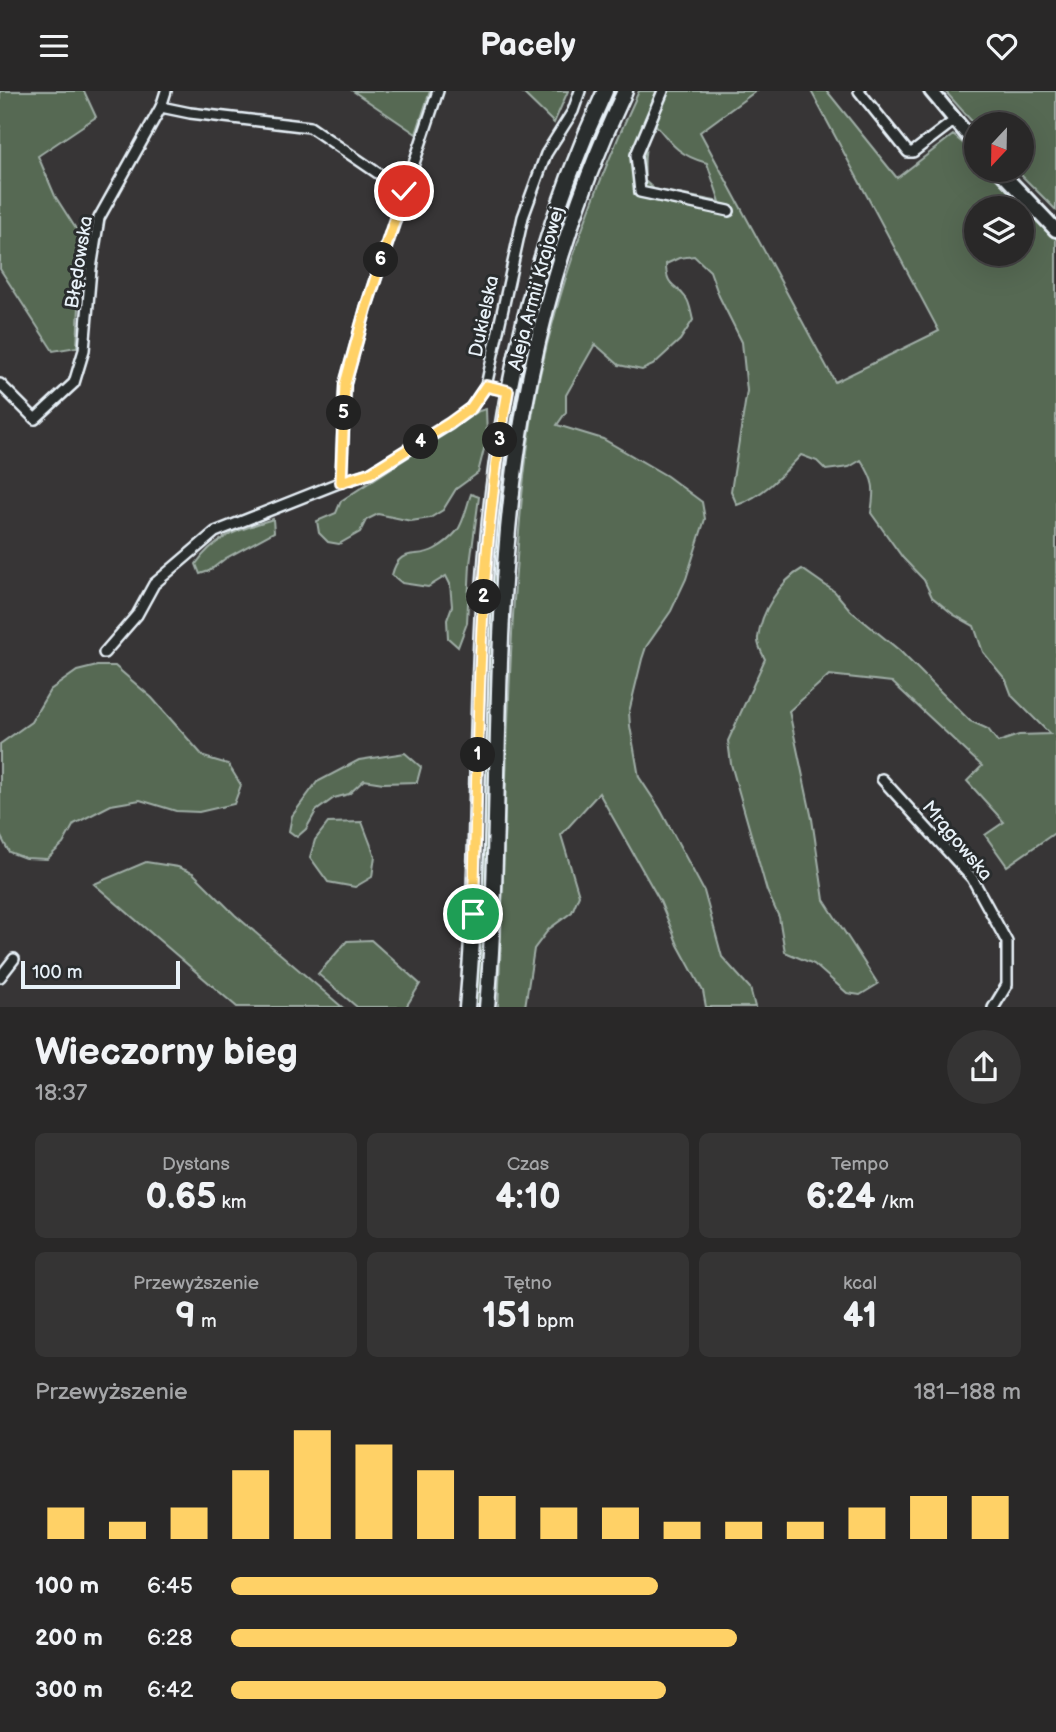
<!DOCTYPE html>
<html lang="pl">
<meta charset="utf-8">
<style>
body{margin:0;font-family:"Balsamiq Sans",sans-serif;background:#353434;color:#f1f3f6;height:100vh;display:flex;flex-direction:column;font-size:26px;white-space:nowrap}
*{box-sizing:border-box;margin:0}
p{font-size:23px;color:#a5a6a8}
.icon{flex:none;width:38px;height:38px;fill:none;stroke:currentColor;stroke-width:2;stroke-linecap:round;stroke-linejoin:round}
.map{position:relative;height:916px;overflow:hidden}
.panel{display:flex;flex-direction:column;background:#292828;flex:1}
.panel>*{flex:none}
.needle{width:46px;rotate:202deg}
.buttons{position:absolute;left:964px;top:21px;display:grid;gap:14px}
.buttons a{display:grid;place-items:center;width:70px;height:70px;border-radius:50%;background:#292828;box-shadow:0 7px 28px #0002,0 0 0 2px #454445;font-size:35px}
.scale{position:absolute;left:21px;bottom:18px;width:159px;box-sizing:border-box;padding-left:7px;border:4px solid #e8f1f8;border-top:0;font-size:19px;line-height:24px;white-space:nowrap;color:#e8f1f8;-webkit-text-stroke:5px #2a2d2e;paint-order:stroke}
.pin{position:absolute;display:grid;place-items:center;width:60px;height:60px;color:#fff;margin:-30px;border:4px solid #fff;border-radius:50%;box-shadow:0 2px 7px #0007}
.km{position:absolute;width:35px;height:35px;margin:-18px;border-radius:50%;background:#222;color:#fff;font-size:19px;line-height:35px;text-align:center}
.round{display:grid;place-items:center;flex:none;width:74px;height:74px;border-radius:37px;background:#353434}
.summary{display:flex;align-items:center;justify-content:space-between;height:119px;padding:0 35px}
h1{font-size:38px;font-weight:600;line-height:52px}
.stats{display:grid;grid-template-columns:repeat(3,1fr);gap:10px;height:119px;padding:7px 35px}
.stats div{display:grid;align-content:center;border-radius:10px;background:#353434;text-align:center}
.stats b{font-size:35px;font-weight:600}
.stats small{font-size:19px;font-weight:400}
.stats p{font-size:19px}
.chart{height:196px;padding:14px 35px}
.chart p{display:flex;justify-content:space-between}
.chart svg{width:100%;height:126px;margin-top:7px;stroke:#ffd166;stroke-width:6}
ul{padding:0 35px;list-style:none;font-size:23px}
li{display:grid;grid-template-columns:112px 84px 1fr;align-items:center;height:52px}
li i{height:18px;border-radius:9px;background:#ffd166}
header{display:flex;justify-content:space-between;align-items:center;height:91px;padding:0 35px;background:#292828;font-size:32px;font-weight:600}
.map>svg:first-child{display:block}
.green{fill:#566953;stroke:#9fada6;stroke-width:2;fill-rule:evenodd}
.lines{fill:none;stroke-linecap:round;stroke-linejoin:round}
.street-casing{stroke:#e8f1f8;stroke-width:14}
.secondary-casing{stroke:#e8f1f8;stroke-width:18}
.primary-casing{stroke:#e8f1f8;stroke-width:19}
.street{stroke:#2a2d2e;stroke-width:9}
.secondary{stroke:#2a2d2e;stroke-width:12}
.primary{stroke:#2a2d2e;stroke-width:14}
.route-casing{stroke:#fff;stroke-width:14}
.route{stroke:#ffd166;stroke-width:9}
.labels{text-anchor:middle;stroke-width:6;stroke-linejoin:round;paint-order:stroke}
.street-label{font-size:19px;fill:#e8f1f8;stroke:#2a2d2e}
</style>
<header><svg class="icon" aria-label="menu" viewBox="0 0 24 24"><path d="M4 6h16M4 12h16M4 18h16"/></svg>Pacely<svg class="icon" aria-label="heart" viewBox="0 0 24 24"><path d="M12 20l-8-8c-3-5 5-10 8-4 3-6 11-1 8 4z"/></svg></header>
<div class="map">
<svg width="1056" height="917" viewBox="0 0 1056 917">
<rect width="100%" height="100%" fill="#373536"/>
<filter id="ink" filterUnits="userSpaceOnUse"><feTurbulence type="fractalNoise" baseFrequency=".0143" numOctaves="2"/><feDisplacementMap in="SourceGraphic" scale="14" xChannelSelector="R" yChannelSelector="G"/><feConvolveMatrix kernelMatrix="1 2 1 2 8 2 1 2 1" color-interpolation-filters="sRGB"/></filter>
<g filter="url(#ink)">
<g class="green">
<polygon points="0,0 84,0 96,26 38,65 55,105 78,141 79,215 77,256 53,260 0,178"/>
<polygon points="353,0 430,0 416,43"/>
<polygon points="521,0 568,0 554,32"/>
<polygon points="612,0 619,0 530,258 491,688 481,916 473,917 493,471 510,321 540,192 575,86"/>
<path d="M639,0H756L700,41L835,291L939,240L811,0H827L897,87L953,44L976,63V79H992L1056,146V741L1007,775L985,744L1004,731L967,690L982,675L892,591L829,584L789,620L812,728L824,809L878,893L860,904L847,902L814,873L785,861L779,826L767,800L731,673L728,650L765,568C762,562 757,554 758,547C761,521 780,490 802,478L835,501L851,520L899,559L970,630L988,638L998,651L1019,644L1050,643L1012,605L1006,589L983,561L974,535L954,524L932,506L924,489L903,467L871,422C875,398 875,390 861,369L849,376L826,379L817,370L801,364C782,384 763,405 737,414L731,400L747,300L742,251L719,205L710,180L694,165L679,167L666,173C666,196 675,192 686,207C690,212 691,222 693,229L680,249L653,274L642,279L619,274L595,253L566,304V321L557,334L603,348L667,385L702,411L705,428L686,488L671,520L646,556L642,568L629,621L630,635L639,686L660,718L704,800L722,866L750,897L755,916H706L703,900L678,854L660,810L599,702L561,744L579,804L572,821L549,838L534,858L525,916L498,917C505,776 505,635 515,494C520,423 525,353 540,284C561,186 597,91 639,0ZM656,34C672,54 680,65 707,72L720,111L654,98L645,90C644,71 643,50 656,34ZM976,117H1022V163H976Z"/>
<polygon points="945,0 1056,0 1056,119 1016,79 1022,79 1022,33 976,33 976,35"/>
<polygon points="486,318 487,346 478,382 456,398 443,419 430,427 411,430 378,423 366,429 360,441 339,453 328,451 319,442 317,430 336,422 341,410 479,320"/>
<path d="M471,403L479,406L470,473L467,532L458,556L448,547L447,529L452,515L450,493L446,485L428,496L402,492L392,484C400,454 416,469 435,458C442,454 452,446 457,440C464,431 467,414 471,403Z"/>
<path d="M273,428L274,441L226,467L209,480L200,483L196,473C215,444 242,438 273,428Z"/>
<polygon points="97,575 115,575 152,607 204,666 228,673 241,694 234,713 199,721 176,720 140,709 111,714 74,733 63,753 47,768 25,767 9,761 0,744 0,653 31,631 50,599 77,580"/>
<polygon points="405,662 421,676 417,691 383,692 364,689 349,703 334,707 316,720 306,738 297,746 289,740 292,725 317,691 359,669"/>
<polygon points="362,731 375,765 372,786 355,796 328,791 310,766 315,749 328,732"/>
<polygon points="146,771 178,776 193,782 235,824 342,916 237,916 94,793"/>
<polygon points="371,849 420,893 406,916 357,916 318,883 347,850"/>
</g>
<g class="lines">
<g class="street-casing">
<g id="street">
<polyline points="663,0 636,64 640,101 729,120"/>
<polyline points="859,0 908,61 913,61 955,29"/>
<polyline points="161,16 190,22 310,36 404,100"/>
<polyline points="0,293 35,328 74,292 84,259 91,178 99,127 161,16 166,0"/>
<polyline points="486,295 508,300"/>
<polyline points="341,391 345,293 366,217 438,0"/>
<polyline points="104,562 137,524 154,493 215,441 341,391 370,382 450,333 471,317 486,295 523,126 546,63 573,20 580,0"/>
<polyline points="882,688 972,787 1007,851 1007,894 993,917"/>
<polyline points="0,886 14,868"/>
</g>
</g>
<g class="secondary-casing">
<g id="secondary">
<polyline points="931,0 976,54"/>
<polyline points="999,79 1056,139"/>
</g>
</g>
<g class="primary-casing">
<g id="primary">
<path d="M467,917C482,754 473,591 490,429C505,280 542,136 605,0"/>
<path d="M487,917C500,766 494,614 506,463C518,302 556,146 625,0"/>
</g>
</g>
<use href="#street" class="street"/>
<use href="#secondary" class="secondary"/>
<use href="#primary" class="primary"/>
</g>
</g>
<g class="lines" filter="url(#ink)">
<g class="route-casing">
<path id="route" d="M404,100L366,217L345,293L341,391L370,382L450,332L471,317L486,295L508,300C476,472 479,649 473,823"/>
</g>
<use href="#route" class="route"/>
</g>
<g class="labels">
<g class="street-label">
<text transform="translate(78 171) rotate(-81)" y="7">Błędowska</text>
<text transform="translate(535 197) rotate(-75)" y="7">Aleja Armii Krajowej</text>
<text transform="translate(483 225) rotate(-78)" y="7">Dukielska</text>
<text transform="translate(958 749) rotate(50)" y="7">Mrągowska</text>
</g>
</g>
</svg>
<div class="buttons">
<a><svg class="needle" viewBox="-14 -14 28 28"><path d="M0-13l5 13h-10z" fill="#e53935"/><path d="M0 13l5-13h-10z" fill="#a5a6a8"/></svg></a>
<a><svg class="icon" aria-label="layers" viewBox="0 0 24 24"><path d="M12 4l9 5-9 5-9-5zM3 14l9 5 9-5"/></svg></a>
</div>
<div class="scale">100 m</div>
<div class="pin" style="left:473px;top:823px;background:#1e9e55"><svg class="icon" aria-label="arrive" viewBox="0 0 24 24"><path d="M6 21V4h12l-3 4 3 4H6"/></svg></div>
<div class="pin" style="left:404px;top:100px;background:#d93025"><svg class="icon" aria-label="check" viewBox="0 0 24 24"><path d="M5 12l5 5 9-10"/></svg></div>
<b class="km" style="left:478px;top:664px">1</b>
<b class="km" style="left:484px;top:506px">2</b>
<b class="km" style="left:500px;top:349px">3</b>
<b class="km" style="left:421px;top:351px">4</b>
<b class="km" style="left:344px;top:322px">5</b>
<b class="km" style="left:381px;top:169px">6</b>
</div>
<section class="panel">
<div class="summary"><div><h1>Wieczorny bieg</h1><p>18:37</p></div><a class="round"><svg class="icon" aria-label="share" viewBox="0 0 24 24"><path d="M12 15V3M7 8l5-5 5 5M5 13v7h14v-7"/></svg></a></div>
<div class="stats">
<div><p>Dystans</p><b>0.65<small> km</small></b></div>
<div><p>Czas</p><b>4:10</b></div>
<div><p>Tempo</p><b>6:24<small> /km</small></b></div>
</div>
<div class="stats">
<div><p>Przewyższenie</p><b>9<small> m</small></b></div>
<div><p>Tętno</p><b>151<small> bpm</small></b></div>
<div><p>kcal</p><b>41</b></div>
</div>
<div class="chart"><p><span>Przewyższenie</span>181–188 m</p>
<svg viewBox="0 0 160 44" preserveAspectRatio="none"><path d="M5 44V33M15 44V38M25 44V33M35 44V20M45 44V6M55 44V11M65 44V20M75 44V29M85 44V33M95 44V33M105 44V38M115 44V38M125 44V38M135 44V33M145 44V29M155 44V29"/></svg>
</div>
<ul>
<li><b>100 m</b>6:45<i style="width:54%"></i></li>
<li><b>200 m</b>6:28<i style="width:64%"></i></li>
<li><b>300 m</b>6:42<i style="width:55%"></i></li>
</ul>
</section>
